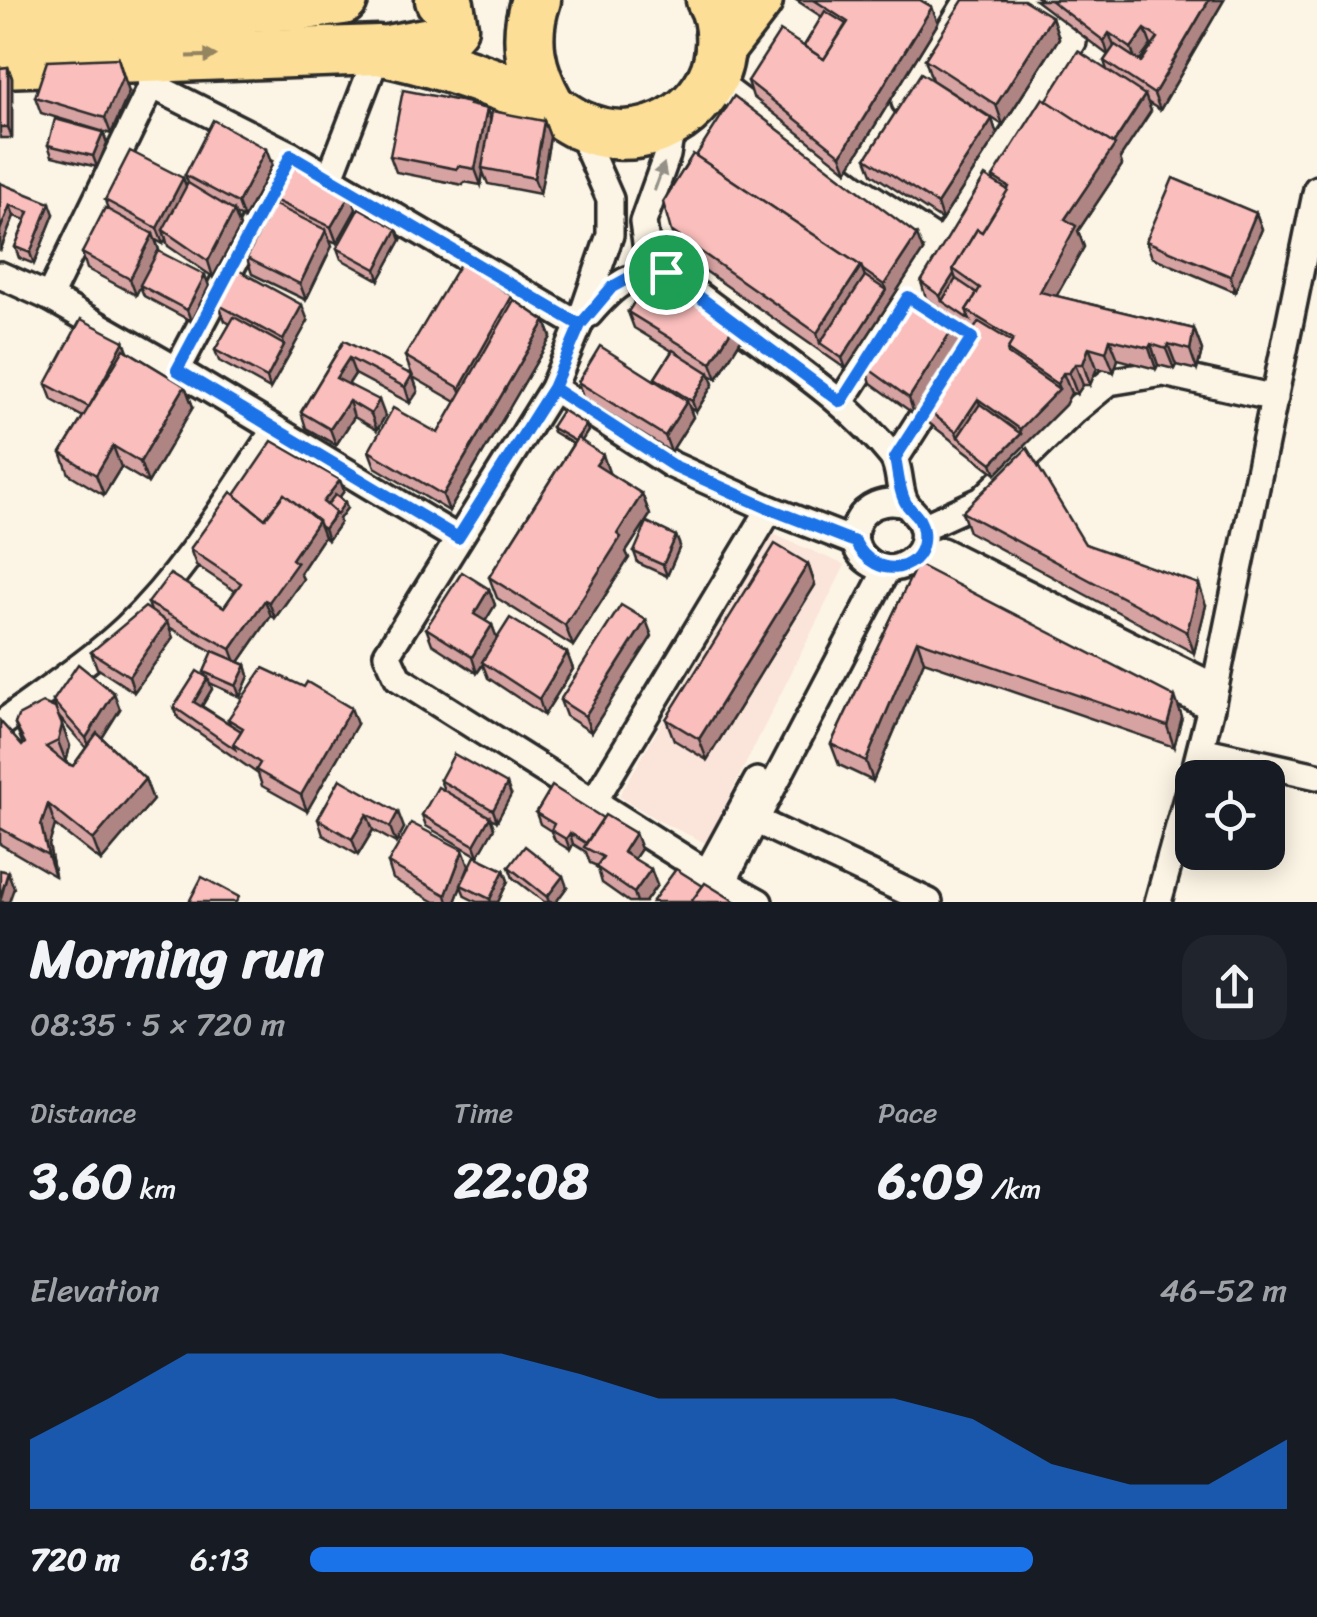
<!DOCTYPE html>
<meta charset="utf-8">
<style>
body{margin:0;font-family:Sriracha,sans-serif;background:#20242c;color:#f1f3f6;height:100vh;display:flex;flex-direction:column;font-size:38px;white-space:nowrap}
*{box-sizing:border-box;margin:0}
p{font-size:32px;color:#9ea1a6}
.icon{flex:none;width:55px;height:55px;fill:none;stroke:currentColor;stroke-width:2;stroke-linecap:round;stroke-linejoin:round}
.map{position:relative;height:902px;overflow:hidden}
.details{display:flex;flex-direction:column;background:#171b24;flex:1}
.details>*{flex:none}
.controls{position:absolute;left:1175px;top:760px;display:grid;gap:20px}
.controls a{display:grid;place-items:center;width:110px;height:110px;border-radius:20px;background:#171b24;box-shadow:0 5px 25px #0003;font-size:50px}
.pin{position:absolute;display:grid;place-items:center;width:85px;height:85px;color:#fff;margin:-42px;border:5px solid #fff;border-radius:50%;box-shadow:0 2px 10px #0007}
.round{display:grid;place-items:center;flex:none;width:105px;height:105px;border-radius:30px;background:#20242c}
.overview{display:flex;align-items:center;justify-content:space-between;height:170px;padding:0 30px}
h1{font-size:55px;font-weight:700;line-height:75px}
.metrics{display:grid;grid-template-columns:repeat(3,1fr);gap:15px;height:170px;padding:10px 30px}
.metrics div{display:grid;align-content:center}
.metrics b{font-size:50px;font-weight:700}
.metrics small{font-size:28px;font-weight:400}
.metrics p{font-size:28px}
.chart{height:280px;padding:20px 30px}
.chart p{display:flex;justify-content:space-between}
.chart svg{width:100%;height:180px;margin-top:10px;fill:#1a73e8;opacity:.7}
ul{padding:0 30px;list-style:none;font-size:32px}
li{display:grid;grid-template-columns:160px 120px 1fr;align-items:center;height:75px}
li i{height:25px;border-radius:12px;background:#1a73e8}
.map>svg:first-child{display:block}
.built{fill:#fbe4d9}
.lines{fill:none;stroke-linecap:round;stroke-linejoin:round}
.street-casing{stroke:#2b2b2b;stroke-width:32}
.highway-casing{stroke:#2b2b2b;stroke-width:55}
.street{stroke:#fcf5e5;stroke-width:25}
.highway{stroke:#fcde96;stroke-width:48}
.wall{fill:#d7a3a2;stroke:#2b2b2b;stroke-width:2.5;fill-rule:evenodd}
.shaded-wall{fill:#af8584;stroke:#2b2b2b;stroke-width:2.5}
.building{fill:#fabebc;stroke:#2b2b2b;stroke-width:2.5}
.oneway{fill:#948460}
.oneway2{fill:#949088}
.route-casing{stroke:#fff;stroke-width:20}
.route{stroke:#1a73e8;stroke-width:12}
</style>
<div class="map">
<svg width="1317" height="902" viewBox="0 0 1317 902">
<rect width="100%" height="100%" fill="#fcf5e5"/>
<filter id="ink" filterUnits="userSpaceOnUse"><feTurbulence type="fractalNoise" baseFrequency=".01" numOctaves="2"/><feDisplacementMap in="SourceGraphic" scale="20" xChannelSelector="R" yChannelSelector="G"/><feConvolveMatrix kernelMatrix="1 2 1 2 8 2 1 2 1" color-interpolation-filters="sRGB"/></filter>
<g filter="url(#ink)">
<polygon class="built" points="773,534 845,565 706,843 659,821 619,796"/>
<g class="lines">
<g class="street-casing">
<g id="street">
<polyline points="147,58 152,85 291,155 579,325"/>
<polyline points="712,79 854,186 942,244"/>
<polyline points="905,102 968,0"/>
<path d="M672,125L667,155L643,222L647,250L666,271C693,291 719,311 746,331C797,369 851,405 891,455C902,468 897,492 907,505C914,514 921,518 923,530C927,557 896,578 872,564C836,543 859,491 906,504"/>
<polyline points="578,126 610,199 610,235 579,325 553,388 387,654 398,678 707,873 759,902"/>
<polyline points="330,177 379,50"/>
<polyline points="0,275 49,297 177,370 457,538"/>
<polyline points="49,297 152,85"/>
<path d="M589,314C616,283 625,276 666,271"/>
<polyline points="177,370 291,155"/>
<polyline points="553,388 672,465 770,509 855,542"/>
<polyline points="841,402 1073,42 1018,0"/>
<polyline points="895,459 972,338 928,309"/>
<polyline points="923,527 982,500 1074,411 1109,382 1164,373 1275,398"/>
<polyline points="942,551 1215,687"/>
<polyline points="916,557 1211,707"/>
<path d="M0,725C42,693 89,663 127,627C186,571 229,497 274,431"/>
<polyline points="1201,750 1317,776"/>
<polyline points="1193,778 1211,707 1317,189"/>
<polyline points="594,801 770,509"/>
<polyline points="755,820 929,902"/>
<polyline points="707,873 757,781"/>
<polyline points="723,882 887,569"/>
<polyline points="1158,902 1192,780"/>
</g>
</g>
<g class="highway-casing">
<g id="highway">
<path d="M536,0C523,37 530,71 549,104"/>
<polyline points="0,16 305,5 343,0"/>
<polyline points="392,49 441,40 453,27 449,4 440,0"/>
<polyline points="720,49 758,0"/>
<path d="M0,63L379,50C432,61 475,76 526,95C548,103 560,116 579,125C629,148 685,129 711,81C723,59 724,22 711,0"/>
</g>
</g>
<use href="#street" class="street"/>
<use href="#highway" class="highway"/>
</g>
<g class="wall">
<polygon points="796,0 920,0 938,23 847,171 753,97 748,81 804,46 822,17"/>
<path d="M1035,0H1224L1160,110L1147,102L1151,111L1120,158L1122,165L1078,231L1084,247L1056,296L1194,329L1202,350L1197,370L1176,365L1174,369L1158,365L1156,369L1118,359L1114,372L1097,368L1090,385H1083L1077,394L1071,393L1065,405L996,474L925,420L920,405L914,414L871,383L866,367L961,341L928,392L973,330L926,298L921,282L994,182L993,177L1046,101L1107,70L1104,61L1108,55ZM1151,45L1152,46L1141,62L1139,61Z"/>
<polygon points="1052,17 1059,38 1003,125 932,80 925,59"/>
<polygon points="8,67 12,78 12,138 0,138 0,68"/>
<polygon points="129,92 111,134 41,113 35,97"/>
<polygon points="470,103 471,106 487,109 491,120 544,121 550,137 540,194 488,184 483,172 481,185 464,182 463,185 396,172 390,156"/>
<polygon points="992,119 997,135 942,220 872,174 866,158"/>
<polygon points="103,132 107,143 97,167 52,156 48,145"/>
<polygon points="272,165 244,219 235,214 240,227 213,277 168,246 166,239 163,244 156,240 159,251 209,286 191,321 144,296 140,286 136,295 87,269 82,253 108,210 105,200 183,178 186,187 188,183 185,175"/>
<polygon points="0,183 54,214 34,264 19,258 15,247 26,220 14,216 0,251"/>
<polygon points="351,193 356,209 337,243 330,240 332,246 306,300 252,274 247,258 272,205 270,198"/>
<polygon points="1256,213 1262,229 1235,292 1152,257 1146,241"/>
<polygon points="397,229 401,240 379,280 341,259 337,248"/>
<polygon points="671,231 923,251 846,369 678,252"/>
<polygon points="514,300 545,321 551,337 449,511 375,467 369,451 438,433 456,402 413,377 418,391 410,403 355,374 348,385 385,416 377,430 354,417 336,445 306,428 301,412 344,341 412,375 405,356"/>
<polygon points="219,305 308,321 270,389 219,361 215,350 230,324 225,321"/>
<polygon points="628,312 742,338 717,379 710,375 713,384 696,412 690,408 693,417 671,452 583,398 578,382 656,381 655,378 672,351 634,328"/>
<polygon points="124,341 128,351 185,386 193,407 148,483 121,467 104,495 69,474 61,453 83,417 52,400 46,384"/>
<polygon points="586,425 588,431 581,441 610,474 642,494 650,515 626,552 629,558 573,646 497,598 489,577 573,444 553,432 551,427"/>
<polygon points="344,491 339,498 347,508 339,519 340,523 328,540 324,537 300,573 303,579 275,618 271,616 239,662 246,665 249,676 240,697 210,683 212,689 202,706 230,724 228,719 357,724 307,811 262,786 258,774 178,718 174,707 206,677 204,672 213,652 169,627 173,638 134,692 97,668 91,652 151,611 148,603 224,607 235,591 196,565 190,549 235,495"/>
<polygon points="962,512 1085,544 1206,605 1194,653 969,532"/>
<polygon points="676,536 680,546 667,576 638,563 634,552"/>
<polygon points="808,564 815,585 707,760 674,740 666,719"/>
<polygon points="917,564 1182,717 1174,747 924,661 873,781 839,765 831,744"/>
<polygon points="489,589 495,605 485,621 492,625 497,639 567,653 573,669 544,715 488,678 483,665 477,673 432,644 426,628"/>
<polygon points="652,636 591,732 566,716 560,700"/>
<path d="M53,701L120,709L102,738L145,779L153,800L101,861L55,825L49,845L55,876L0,844V721L22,746L23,745L15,724L58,715ZM59,717L86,748L73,766L66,762L70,746Z"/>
<polygon points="340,779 404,828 396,843 373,830 358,855 323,835 318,819"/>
<polygon points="440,780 511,795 497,821 490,818 494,828 478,856 426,826 422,815 444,790"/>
<polygon points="536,813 641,849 634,859 657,885 645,902 629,902 602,883 597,866 590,863 586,852 573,844 570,850 555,841 551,831 540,824"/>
<polygon points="388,863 469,866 463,881 504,870 508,881 498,902 477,902 465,896 461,886 455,902 435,902 393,879"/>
<polygon points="509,867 567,887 556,902 544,902 513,878"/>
</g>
<g class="shaded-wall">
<polygon points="1209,0 1224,0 1160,110 1154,94"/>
<polygon points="932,7 938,23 847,171 841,155"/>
<polygon points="1052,17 1059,38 1003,125 996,105"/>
<polygon points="1145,29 1151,45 1137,64 1131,48"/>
<polygon points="1109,33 1115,49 1109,57 1104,41"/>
<polygon points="118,58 129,92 111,134 105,118"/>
<polygon points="8,67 12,78 12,138 8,127"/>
<polygon points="1145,95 1151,111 1120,158 1122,165 1078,231 1084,247 1047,313 1040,292 1065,219"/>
<polygon points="487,109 492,125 482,168 483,172 481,185 475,169"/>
<polygon points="992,119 997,135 942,220 937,204"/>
<polygon points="544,121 550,137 540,194 534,178"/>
<polygon points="103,132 107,143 97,167 93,156"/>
<polygon points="266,149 272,165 244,219 238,203"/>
<polygon points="183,178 189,194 163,230 166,239 163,244 157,228"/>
<polygon points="351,193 356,209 337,243 331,227"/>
<polygon points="50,203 54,214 34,264 30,253"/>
<polygon points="10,205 14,216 0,251 0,230"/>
<polygon points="234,211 240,227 213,277 208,261"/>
<polygon points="1256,213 1262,229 1235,292 1230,276"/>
<polygon points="397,229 401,240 379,280 376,269"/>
<polygon points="326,230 332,246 306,300 300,284"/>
<polygon points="153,234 159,250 136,295 130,279"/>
<polygon points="917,235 923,251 846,369 842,358 886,290 884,285"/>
<polygon points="861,266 869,287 820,343 817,333"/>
<polygon points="954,274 960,290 942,301 940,296"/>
<polygon points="205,275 209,286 191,321 187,310"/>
<polygon points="512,296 520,316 467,408 460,388"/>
<polygon points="302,305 308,321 270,389 267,378 284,345 283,340"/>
<polygon points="545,321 551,337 449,511 443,495"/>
<polygon points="736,322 742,338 717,379 711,363"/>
<polygon points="955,325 961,341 914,414 909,398"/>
<polygon points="1194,329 1202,350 1197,370 1190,350"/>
<polygon points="1110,339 1118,359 1114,372 1106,352"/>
<polygon points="124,341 130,357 89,407"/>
<polygon points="1151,344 1158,365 1156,369 1149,348"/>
<polygon points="1168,344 1176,365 1174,369 1166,349"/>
<polygon points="1089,347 1097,368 1090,385 1083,364"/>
<polygon points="349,358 355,374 342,394 336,378"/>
<polygon points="1075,364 1083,385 1077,394 1069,373"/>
<polygon points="709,373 713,384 696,412 692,401"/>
<polygon points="1063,373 1071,393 1065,405 996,474 992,463 1021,434 1020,429 1059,389 1057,384"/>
<polygon points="412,375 418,391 410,403 405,387"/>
<polygon points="185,386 193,407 148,483 140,462"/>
<polygon points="978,399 984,415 958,437 956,432"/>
<polygon points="379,400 385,416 377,430 371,414"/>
<polygon points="349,401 354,417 336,445 330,429"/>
<polygon points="687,401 693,417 671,452 665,436"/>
<polygon points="586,425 588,431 578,447 576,442"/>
<polygon points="113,446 121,467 104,495 96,475"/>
<polygon points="603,455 610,475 596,465"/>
<polygon points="340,480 344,491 329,511 323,502"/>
<polygon points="642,494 650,515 626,552 629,558 573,646 565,625 617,534"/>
<polygon points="345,502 347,508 339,519 340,523 328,540 324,529"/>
<polygon points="318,521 324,537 300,573 303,579 275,618 269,602 292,559"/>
<polygon points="676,536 680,546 667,576 663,565"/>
<polygon points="808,564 815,585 707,760 699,739"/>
<polygon points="1199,584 1206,605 1194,653 1187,632"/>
<polygon points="489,589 495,605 480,630 474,614"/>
<polygon points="265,600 271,616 237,665 231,649"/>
<polygon points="646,620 652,636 591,732 585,716"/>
<polygon points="167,622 173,638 134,692 129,676"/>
<polygon points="492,625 498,641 477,673 472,657"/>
<polygon points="917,640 924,661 873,781 866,761"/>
<polygon points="567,653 573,669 544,715 539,699"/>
<polygon points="246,665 249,676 240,697 236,686"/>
<polygon points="208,678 212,689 198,712 194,702"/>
<polygon points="114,693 120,709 92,754 86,738"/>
<polygon points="1175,697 1182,717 1174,747 1167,726"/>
<polygon points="351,708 357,724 307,811 301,795"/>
<polygon points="62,725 70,746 66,762 58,741"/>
<polygon points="145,779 153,800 101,861 93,840"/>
<polygon points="507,784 511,795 497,821 493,810"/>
<polygon points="48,804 55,825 49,845 55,876 48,855 41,825"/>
<polygon points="398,812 404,828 396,843 390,827"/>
<polygon points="367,814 373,830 358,855 352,839"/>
<polygon points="490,817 494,828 478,856 474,845"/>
<polygon points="570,833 573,844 570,850 566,839"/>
<polygon points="635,833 641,849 628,868 623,852"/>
<polygon points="463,850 469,866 455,902 448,902 446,895"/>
<polygon points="651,869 657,885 645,902 637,902 634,893"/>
<polygon points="504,870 508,881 498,902 491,902 490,899"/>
<polygon points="8,872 14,888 9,902 0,902"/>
<polygon points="563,876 567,887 556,902 549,902 547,897"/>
</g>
<g class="building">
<polygon points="814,0 920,0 932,7 841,155 748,81 780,31 824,59 848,22"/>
<polygon points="963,0 1024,0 1052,17 996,105 925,59"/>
<polygon points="1050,0 1209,0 1154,94 1104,61 1115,45 1141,62 1158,38 1145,29 1131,48 1109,33 1104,41"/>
<polygon points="825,11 846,24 824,59 804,46"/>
<polygon points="1078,51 1145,95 1113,144 1046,101"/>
<polygon points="118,58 123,76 105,118 35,97 47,61"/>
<polygon points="8,67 8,127 0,127 0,68"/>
<polygon points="921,73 992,119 937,204 866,158"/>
<polygon points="403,90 470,103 469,105 487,109 475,169 458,166 457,169 390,156"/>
<polygon points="734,96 917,235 884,285 863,270 861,266 696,156"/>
<polygon points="1043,98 1115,145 1065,219 1076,226 1040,292 1194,329 1190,350 1168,344 1166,349 1151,344 1149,348 1110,339 1106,352 1089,347 1083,364 1075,364 1069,373 1063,373 1057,384 1007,350 1013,339 966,310 980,288 953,269 977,229 982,232 1009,187 993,177"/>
<polygon points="492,111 544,121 534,178 482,168"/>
<polygon points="55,119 103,132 93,156 48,145"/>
<polygon points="213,120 266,149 238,203 185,175"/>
<polygon points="130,151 183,178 157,228 105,200"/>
<polygon points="693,154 861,266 817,333 671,231 663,202"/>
<polygon points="291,158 351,193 331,227 270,198"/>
<polygon points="985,176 1008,190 982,232 977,229 953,269 954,274 940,296 921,282"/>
<polygon points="1173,178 1256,213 1230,276 1146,241"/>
<polygon points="0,183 50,203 30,253 15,247 29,212 10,205 0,230"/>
<polygon points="188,183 234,211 208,261 163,230"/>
<polygon points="273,204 326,230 300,284 247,258"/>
<polygon points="105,208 153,234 130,279 82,253"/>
<polygon points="359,208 397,229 376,269 337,248"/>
<polygon points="158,251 205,275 187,310 140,285"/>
<polygon points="461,262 512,296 460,388 405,356"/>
<polygon points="238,270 302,305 283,340 219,305"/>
<polygon points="654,270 736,322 711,363 628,312"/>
<polygon points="865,276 886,290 842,358 820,343"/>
<polygon points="956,279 977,293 966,310 970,320 942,301"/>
<polygon points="913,296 955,325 909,398 866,367"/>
<polygon points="514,300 545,321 443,495 369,451 393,408 438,433"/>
<polygon points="234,317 284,345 267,378 215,350"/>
<polygon points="81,319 124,341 89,407 46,384"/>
<polygon points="979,322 1012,342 1007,350 1008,354 1059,389 1020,429 978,399 956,432 920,404"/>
<polygon points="344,341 412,375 405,387 349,358 336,378 379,400 371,414 349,401 330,429 301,412"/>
<polygon points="600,346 687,401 665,436 578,382"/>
<polygon points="124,349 185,386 140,462 113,446 96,475 61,453"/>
<polygon points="673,350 709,373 692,401 655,378"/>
<polygon points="980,404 1021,434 992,463 958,437"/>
<polygon points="562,410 586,425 575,441 551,427"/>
<polygon points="577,438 603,455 596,465 642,494 617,534 621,537 565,625 489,577"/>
<polygon points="272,441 340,480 323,502 336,512 324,529 320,526 318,521 284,494 265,519 235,495"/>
<polygon points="1027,448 1085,544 1199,584 1187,632 962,512"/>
<polygon points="231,492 265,519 284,494 318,521 292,559 297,563 269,602 265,600 231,649 148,603 170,574 224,607 241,583 190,549"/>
<polygon points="335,495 345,502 337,514 327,505"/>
<polygon points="647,522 676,536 663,565 634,552"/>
<polygon points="775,544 808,564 699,739 666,719"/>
<polygon points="917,564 1175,697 1167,726 917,640 866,761 831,744"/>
<polygon points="462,572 489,589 474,614 492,625 472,657 426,628"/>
<polygon points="621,605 646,620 585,716 560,700"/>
<polygon points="145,607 167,622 129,676 91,652"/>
<polygon points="510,618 567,653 539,699 482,662"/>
<polygon points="213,651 246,665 236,686 204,672"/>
<polygon points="78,664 114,693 86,738 53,701"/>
<polygon points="263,668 304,687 307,682 351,708 301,795 256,770 260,763 233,744 243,728 228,719"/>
<polygon points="197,671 208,678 194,702 241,731 233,744 235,749 174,707"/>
<polygon points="43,703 55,708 62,725 58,741 46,747 67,764 73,766 97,733 145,779 93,840 48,804 41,825 48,855 0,828 0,721 22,746 25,743 15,724 18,716"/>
<polygon points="454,754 507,784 493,810 440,780"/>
<polygon points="340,779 398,812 390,827 367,814 352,839 318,819"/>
<polygon points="552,786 603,818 586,843 570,833 566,839 551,830 554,824 536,813"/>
<polygon points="438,787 490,817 474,845 422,815"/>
<polygon points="605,815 635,833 623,852 651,869 634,893 596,867 603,857 584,847"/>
<polygon points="411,823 463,850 446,895 388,863"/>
<polygon points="525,846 563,876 547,897 509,867"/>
<polygon points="475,856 504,870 490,899 461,885"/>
<polygon points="676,869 703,886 691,902 652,902"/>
<polygon points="0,870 8,872 0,898"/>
<polygon points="202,877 239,897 236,902 189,902"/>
<polygon points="705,883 736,902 691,902"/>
</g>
<defs><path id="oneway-solid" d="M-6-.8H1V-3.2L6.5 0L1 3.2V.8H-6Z" transform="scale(2.5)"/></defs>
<use class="oneway" href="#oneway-solid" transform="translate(202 56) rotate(-2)"/>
<use class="oneway2" href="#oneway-solid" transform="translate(659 177) rotate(-70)"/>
</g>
<g class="lines" filter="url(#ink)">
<g class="route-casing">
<path id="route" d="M666,272L634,275L612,287L580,325L553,388L458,538L177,370L291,155L580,325L553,388L672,465L770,509L855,542C876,583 928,572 923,531C921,517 914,514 907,505C899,494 898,472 895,458L972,338L908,297L841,402L666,272"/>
</g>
<use href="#route" class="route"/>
</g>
</svg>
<div class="controls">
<a><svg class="icon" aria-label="locate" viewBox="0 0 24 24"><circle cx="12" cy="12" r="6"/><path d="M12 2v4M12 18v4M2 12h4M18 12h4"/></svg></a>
</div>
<div class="pin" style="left:666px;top:272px;background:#1e9e55"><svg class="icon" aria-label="arrive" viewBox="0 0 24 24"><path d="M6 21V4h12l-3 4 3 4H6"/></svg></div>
</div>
<section class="details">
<div class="overview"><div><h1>Morning run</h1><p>08:35 · 5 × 720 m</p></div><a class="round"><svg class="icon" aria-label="share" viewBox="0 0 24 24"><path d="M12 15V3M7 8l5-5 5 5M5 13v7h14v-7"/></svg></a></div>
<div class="metrics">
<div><p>Distance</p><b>3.60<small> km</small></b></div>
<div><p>Time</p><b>22:08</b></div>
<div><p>Pace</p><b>6:09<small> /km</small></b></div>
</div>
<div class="chart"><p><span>Elevation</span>46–52 m</p>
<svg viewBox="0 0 160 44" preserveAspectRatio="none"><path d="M0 44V27L10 17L20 6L30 6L40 6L50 6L60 6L70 11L80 17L90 17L100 17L110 17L120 22L130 33L140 38L150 38L160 27V44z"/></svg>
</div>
<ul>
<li><b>720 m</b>6:13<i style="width:74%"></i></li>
</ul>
</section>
